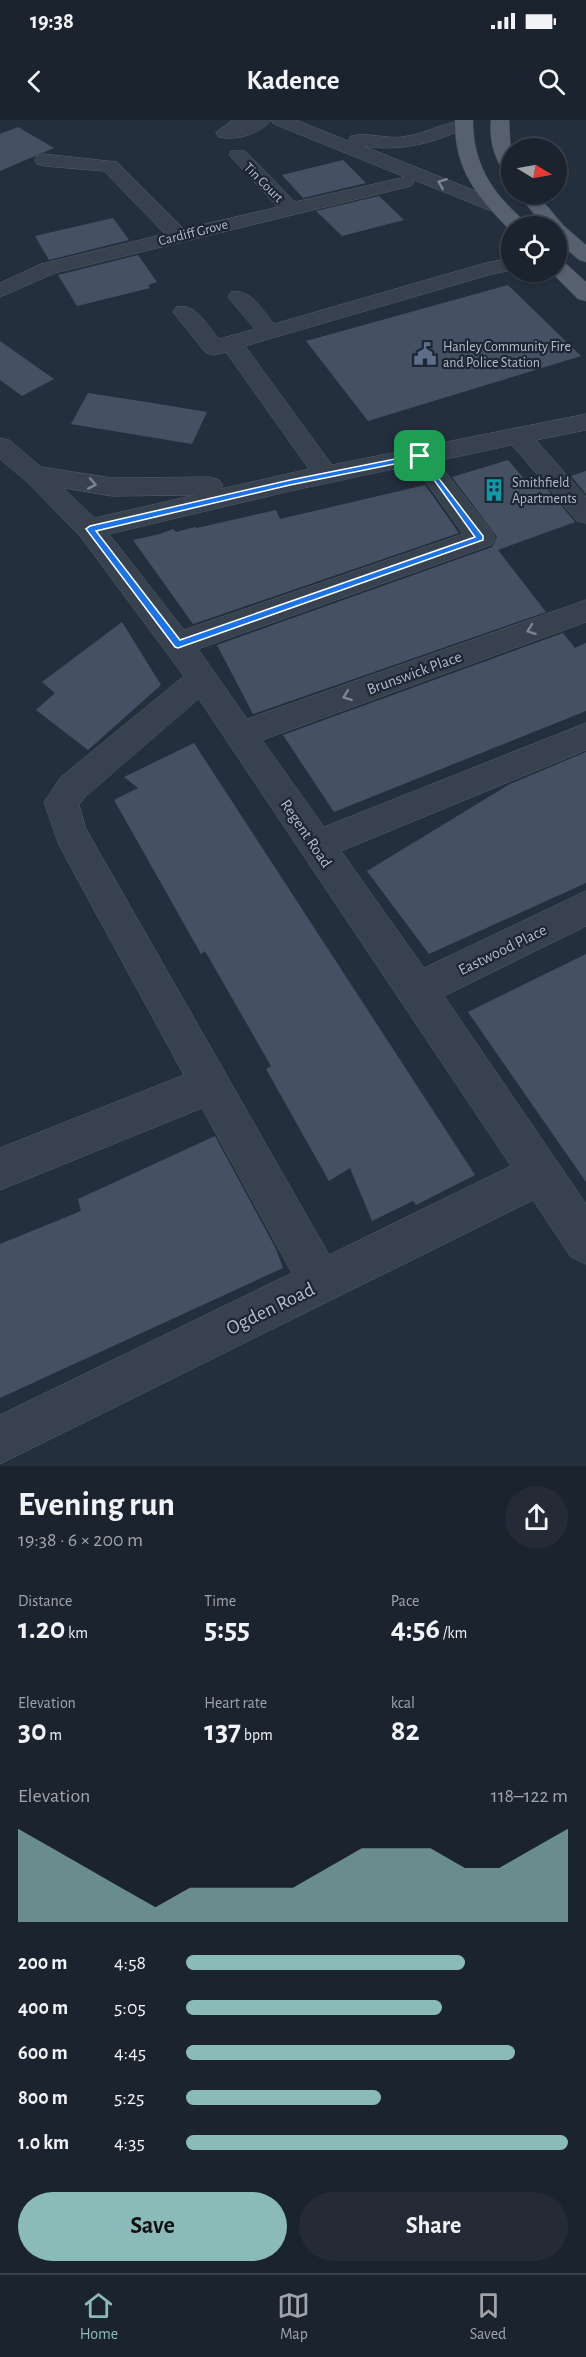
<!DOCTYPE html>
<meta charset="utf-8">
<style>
body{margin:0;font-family:"Alegreya Sans",sans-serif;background:#242b36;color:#f1f3f6;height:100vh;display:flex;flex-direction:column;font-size:22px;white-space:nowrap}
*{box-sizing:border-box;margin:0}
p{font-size:20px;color:#a0a4aa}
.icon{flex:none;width:33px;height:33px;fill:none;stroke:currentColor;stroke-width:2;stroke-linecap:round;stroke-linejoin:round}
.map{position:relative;height:1346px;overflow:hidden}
.sheet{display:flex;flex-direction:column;background:#1b232e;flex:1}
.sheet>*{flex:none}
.needle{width:39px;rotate:100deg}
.fabs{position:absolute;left:501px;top:18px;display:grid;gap:12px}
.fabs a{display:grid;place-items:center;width:66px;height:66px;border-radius:50%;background:#1b232e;box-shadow:0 2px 4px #0004,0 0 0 2px #39404a;font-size:30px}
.pin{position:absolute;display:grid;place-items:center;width:51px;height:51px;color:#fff;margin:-26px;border-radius:12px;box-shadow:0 3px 9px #0006}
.round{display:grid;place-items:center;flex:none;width:63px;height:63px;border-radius:32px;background:#242b36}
.summary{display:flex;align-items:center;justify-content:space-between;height:102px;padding:0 18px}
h1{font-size:33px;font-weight:600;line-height:45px}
.stats{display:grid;grid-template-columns:repeat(3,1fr);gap:9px;height:102px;padding:6px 18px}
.stats div{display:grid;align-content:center}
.stats b{font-size:30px;font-weight:600}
.stats small{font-size:16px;font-weight:400}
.stats p{font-size:16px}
.chart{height:168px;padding:12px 18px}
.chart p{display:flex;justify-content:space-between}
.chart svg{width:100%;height:108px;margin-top:6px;fill:#8bbbb9;opacity:.7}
.primary-button{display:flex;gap:12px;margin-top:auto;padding:12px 18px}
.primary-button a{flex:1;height:69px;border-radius:36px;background:#8bbbb9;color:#111;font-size:24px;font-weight:600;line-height:69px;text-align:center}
.primary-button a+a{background:#242b36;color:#f1f3f6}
ul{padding:0 18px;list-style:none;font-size:20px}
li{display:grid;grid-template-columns:96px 72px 1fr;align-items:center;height:45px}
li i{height:15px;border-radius:8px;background:#8bbbb9}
.status{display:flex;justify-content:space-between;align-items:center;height:42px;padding:0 30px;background:#1b232e;direction:ltr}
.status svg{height:16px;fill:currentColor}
header{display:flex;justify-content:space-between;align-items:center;height:78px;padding:0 18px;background:#1b232e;font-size:27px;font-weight:600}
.menu{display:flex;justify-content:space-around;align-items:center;height:84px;border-top:2px solid #39404a;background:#1b232e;font-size:16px;color:#a0a4aa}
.menu a{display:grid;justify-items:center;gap:3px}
.menu .selected{color:#8bbbb9}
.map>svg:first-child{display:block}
.building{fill:#455162}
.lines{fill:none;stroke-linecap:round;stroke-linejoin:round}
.minor-casing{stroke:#565f6c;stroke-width:1}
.major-casing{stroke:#414a57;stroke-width:1}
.minor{fill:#38414e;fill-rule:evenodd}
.major{fill:#56606e;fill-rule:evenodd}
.oneway{stroke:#7c8592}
.route{fill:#1a73e8;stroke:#fff;stroke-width:1.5;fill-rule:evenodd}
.labels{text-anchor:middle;stroke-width:4.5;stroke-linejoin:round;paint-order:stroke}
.far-street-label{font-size:14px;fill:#b4bcc9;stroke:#1d2633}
.far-poi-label{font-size:14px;fill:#b4bcc9;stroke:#1d2633;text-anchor:start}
.street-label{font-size:16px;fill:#b4bcc9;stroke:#1d2633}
.near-street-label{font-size:20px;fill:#b4bcc9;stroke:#1d2633}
</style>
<div class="status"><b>19:38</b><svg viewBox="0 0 49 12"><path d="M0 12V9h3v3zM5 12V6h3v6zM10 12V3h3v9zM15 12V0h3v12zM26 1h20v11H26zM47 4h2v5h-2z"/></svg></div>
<header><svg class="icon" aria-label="back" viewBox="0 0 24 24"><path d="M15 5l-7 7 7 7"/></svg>Kadence<svg class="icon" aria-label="search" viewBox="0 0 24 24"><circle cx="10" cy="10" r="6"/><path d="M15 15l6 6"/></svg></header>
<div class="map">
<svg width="586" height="1346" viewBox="0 0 586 1346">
<rect width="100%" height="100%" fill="#242f3e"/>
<g class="building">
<polygon points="18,7 54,28 0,51 0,14"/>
<polygon points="343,40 366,63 303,78 282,55"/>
<polygon points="379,76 404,100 342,116 316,91"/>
<polygon points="113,98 129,120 49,140 35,116"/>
<polygon points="138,135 157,162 148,165 150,168 77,186 58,155"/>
<polygon points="508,165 581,236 368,301 306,221"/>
<polygon points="0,221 54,259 22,276 0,260"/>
<polygon points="88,273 153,283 207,292 192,324 71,304"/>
<polygon points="508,340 533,369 544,365 575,402 498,430 546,492 253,594 217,525 492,427 497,417 452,357"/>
<polygon points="586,351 586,374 571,356"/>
<polygon points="425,365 459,413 193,504 133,420 160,414 173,409 176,412 195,407 197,408 276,390 280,399"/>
<polygon points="122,502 161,565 88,630 36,590 55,573 42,562"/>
<polygon points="563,513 575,528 586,523 586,591 334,692 283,615"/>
<polygon points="194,623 475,1055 416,1085 413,1081 372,1101 350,1048 329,1061 266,949 271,946 205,831 201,834 114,680 138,668 124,657"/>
<polygon points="586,632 586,763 429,834 367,751 510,664"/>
<polygon points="586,834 586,1062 468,892"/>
<polygon points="215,1016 276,1129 283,1148 0,1278 0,1124 81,1091 78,1079"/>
</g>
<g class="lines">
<g class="minor-casing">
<g id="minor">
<path d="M233,0H271C260,14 236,21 219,17L216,13Z"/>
<path d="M271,0H296L348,21L351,16C367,12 385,19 402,17C427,14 446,0 471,0L469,6C436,23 400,32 363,26L503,82L506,86L503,90H489L412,59L414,62L411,66L55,153L0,177V163L41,144L165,114L104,51L44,46L37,44L35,40L37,36L44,34L117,42L184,109L278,87L229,35L231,31H245L295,82L405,57L274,4Z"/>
<path d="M512,138V150L492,154L245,226L332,345L586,294V310L536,320L586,377V403L577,401L512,325L437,341L491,411L495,418L491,425L198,529L247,599L586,480V502L262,620L324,707L586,603V630L341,731L424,848L586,771V806L444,876L586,1084V1144L571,1137L533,1080L0,1344V1295L292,1153L202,988L0,1070V1028L184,955L59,725L44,682L61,657L184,556L80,416L25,360L0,339V318L9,320L41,347L112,358L210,357L219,360L223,366L221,369L309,349L226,232L214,235L206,233L173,192L176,187C196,182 207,206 219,219L255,209L228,177L231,172C251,168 262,190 274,204L482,144ZM414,345L463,414L184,510L109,414L290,371ZM64,368L112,376L195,375L95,398ZM199,579L511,1046L329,1135L86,709L79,685L85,677Z"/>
</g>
</g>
<g class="major-casing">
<g id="major">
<path d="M455,0H473C473,32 483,58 505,82C512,90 522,98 527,106H512L510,110C477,77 454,49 455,0Z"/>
<path d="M491,0H509L512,56L505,54C494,37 489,20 491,0Z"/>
<polygon points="518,74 537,74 563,105 586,125 586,142 579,140 556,120 556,106 544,106"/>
<polygon points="556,139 563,141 586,162 586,181 578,179 551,152 556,152"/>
</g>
</g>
<use href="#minor" class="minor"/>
<use href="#major" class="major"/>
</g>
<defs><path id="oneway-chevron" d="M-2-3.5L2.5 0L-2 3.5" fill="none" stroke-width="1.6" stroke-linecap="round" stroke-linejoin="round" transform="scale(1.5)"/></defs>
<g class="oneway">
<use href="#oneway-chevron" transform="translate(442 63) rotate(-158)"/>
<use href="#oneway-chevron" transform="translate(92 364) rotate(10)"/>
<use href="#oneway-chevron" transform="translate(531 510) rotate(160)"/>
<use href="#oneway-chevron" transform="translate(347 576) rotate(160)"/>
</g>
<path class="route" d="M420,334L483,416V420L178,528L175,527L86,409L90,406L290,360ZM419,339L475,417L180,520L96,411L290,365Z"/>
<defs>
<g id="civic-bare" transform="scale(1.8)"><path d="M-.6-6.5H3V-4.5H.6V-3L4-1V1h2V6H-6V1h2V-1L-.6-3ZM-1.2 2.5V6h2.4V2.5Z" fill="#5c6f8a" stroke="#1d2633" stroke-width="2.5" paint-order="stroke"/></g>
<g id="building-bare" transform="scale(1.8)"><path d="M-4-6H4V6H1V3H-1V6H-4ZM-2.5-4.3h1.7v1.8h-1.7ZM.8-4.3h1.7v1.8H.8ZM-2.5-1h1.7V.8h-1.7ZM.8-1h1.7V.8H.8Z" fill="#0f9aa8" stroke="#1d2633" stroke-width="2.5" paint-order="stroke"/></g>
</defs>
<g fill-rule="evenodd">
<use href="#civic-bare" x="425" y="234"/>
<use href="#building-bare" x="494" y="370"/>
</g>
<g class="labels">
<g class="far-street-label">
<text transform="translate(264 62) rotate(45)" y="5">Tin Court</text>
<text transform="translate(193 112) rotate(-14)" y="5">Cardiff Grove</text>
</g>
<g class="far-poi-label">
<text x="443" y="231">Hanley Community Fire<tspan x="443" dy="16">and Police Station</tspan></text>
<text x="512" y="367">Smithfield<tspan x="512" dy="16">Apartments</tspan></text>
</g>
<g class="street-label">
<text transform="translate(414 552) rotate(-20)" y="6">Brunswick Place</text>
<text transform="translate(307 713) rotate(56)" y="6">Regent Road</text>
<text transform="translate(502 829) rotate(-26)" y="6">Eastwood Place</text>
</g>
<g class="near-street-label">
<text transform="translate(270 1188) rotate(-26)" y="7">Ogden Road</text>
</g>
</g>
</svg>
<div class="fabs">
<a><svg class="needle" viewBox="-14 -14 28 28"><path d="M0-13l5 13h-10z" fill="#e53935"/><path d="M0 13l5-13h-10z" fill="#a0a4aa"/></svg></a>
<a><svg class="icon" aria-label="locate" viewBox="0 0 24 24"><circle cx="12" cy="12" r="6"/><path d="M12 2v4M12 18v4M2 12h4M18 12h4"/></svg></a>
</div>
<div class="pin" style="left:420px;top:336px;background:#1e9e55"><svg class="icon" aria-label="arrive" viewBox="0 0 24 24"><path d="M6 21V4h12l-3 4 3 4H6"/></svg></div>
</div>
<section class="sheet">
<div class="summary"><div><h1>Evening run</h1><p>19:38 · 6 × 200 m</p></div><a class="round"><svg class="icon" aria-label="share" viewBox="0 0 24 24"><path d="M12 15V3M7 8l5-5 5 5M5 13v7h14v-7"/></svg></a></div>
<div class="stats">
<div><p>Distance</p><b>1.20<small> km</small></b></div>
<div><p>Time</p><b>5:55</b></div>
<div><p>Pace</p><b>4:56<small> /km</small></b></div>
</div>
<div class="stats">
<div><p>Elevation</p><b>30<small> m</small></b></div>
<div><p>Heart rate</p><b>137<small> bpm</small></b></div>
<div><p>kcal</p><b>82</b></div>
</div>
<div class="chart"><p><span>Elevation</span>118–122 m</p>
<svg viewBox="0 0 160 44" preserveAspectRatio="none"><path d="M0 44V6L10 14L20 22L30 30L40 38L50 30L60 30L70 30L80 30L90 22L100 14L110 14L120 14L130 22L140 22L150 14L160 6V44z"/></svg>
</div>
<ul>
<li><b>200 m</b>4:58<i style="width:73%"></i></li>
<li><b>400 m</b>5:05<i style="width:67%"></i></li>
<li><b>600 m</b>4:45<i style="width:86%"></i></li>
<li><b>800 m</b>5:25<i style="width:51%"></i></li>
<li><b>1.0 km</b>4:35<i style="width:100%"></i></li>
</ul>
<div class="primary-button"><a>Save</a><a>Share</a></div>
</section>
<nav class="menu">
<a class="selected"><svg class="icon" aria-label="home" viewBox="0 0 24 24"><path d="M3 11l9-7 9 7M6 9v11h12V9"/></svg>Home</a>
<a><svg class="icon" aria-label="map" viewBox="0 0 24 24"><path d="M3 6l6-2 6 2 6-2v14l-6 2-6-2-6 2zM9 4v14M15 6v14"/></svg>Map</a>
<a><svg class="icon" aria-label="saved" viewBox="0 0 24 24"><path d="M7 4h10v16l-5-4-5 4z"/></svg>Saved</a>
</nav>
